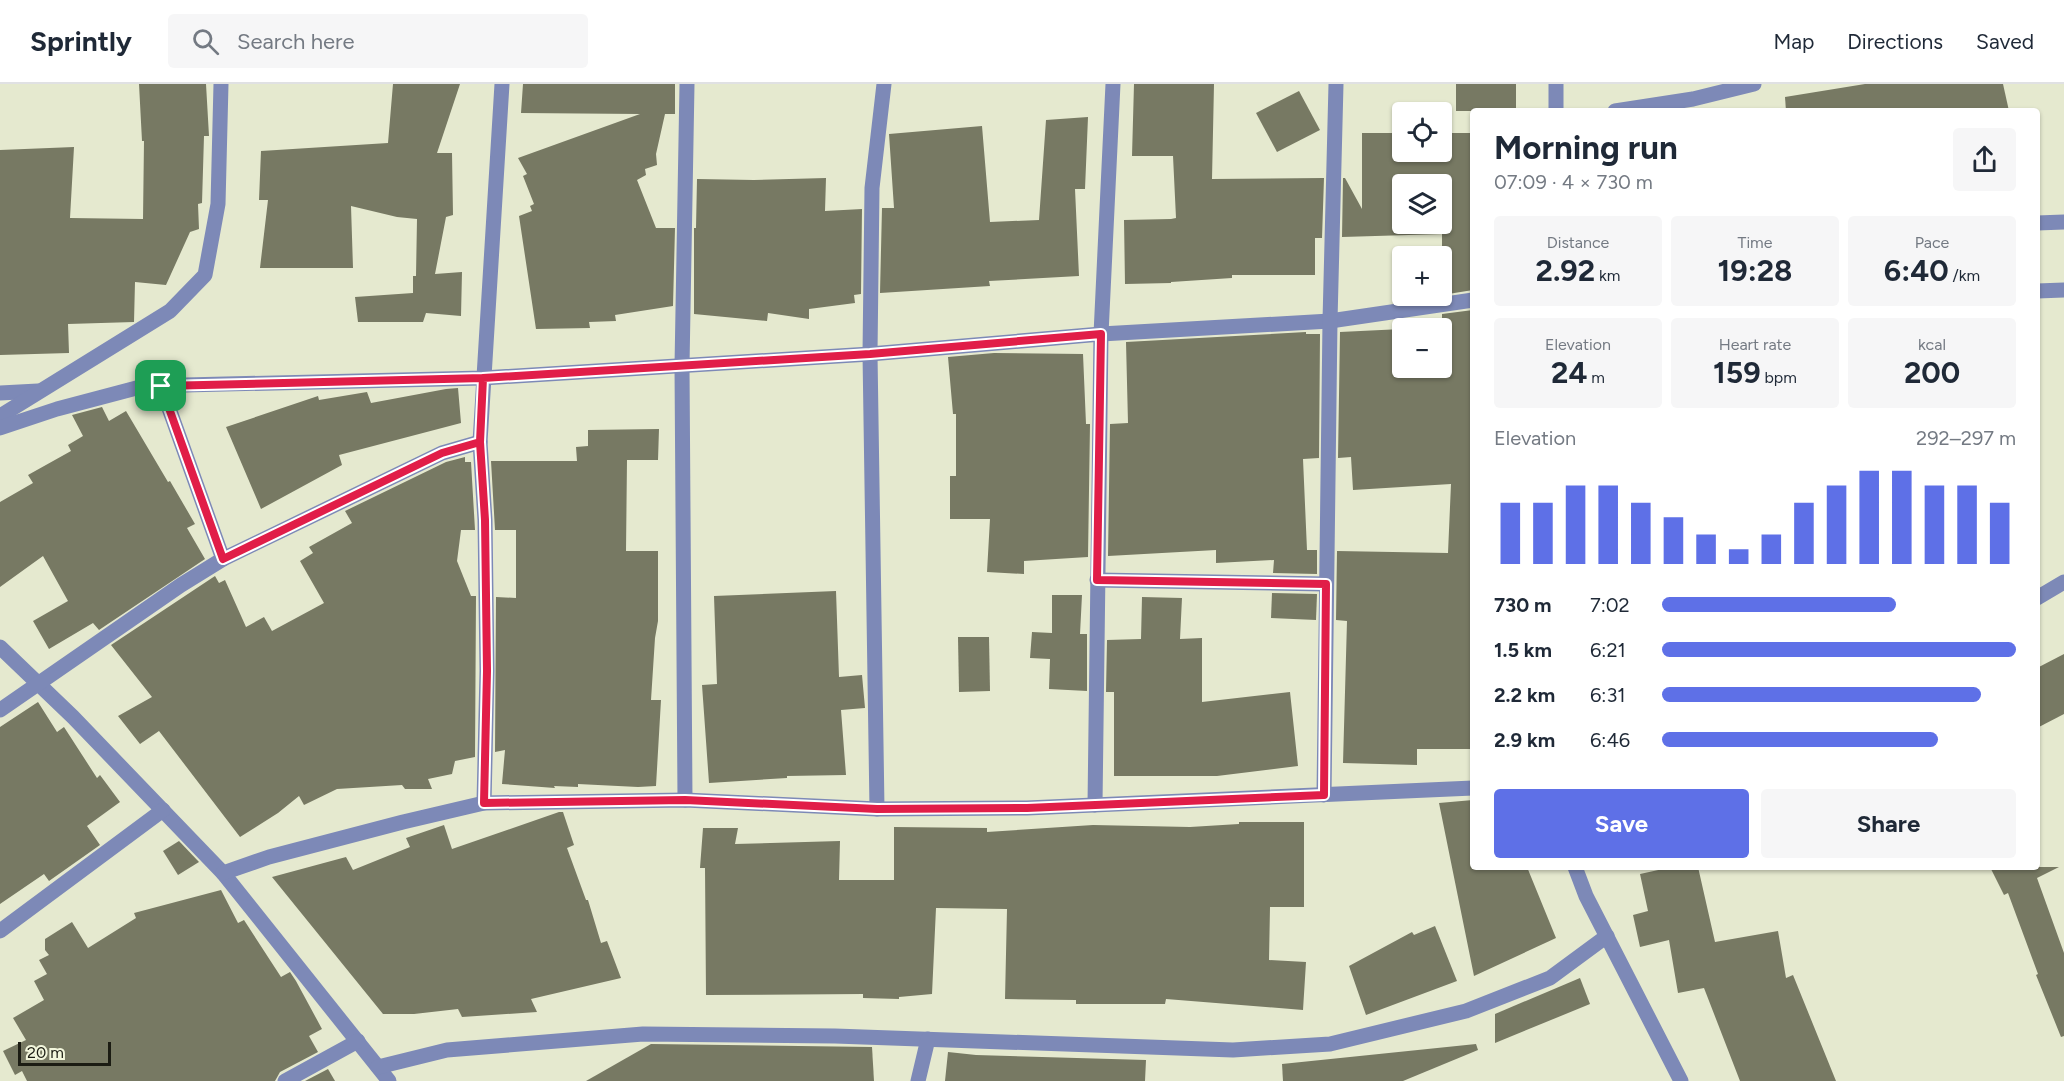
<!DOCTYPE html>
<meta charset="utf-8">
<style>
body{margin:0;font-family:Figtree,sans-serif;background:#f6f6f7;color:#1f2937;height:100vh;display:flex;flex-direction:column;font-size:22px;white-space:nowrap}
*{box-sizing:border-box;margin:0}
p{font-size:20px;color:#747a83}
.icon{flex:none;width:33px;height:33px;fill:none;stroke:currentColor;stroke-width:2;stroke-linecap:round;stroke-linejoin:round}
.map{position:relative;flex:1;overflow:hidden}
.drawer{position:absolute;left:1470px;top:24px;width:570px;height:762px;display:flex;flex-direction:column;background:#fff;border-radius:6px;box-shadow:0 2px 4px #0004}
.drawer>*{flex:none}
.fabs{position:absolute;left:1392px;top:18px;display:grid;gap:12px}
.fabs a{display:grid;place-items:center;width:60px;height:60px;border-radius:6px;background:#fff;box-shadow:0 2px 4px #0004;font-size:30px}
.scale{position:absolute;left:18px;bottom:15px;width:93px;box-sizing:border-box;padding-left:6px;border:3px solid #1b1c13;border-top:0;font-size:16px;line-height:21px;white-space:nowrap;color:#1b1c13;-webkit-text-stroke:4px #f2f6dc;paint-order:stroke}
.pin{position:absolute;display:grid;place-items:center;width:51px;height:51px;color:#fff;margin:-26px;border-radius:12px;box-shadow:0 3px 9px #0006}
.round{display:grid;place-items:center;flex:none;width:63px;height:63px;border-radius:6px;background:#f6f6f7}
.head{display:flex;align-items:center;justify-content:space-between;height:102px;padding:0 24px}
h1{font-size:33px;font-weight:700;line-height:45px}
.metrics{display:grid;grid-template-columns:repeat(3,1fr);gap:9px;height:102px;padding:6px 24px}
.metrics div{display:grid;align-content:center;border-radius:6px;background:#f6f6f7;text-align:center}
.metrics b{font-size:30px;font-weight:700}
.metrics small{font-size:16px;font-weight:400}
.metrics p{font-size:16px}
.chart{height:168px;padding:12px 24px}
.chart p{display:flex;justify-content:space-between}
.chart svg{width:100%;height:108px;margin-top:6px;stroke:#5e70e7;stroke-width:6}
.primary-button{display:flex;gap:12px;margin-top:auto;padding:12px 24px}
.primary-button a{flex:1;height:69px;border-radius:6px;background:#5e70e7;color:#fff;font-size:24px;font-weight:700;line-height:69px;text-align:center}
.primary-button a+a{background:#f6f6f7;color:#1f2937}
ul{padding:0 24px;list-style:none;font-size:20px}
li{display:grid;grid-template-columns:96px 72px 1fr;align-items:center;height:45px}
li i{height:15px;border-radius:8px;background:#5e70e7}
header{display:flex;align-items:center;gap:36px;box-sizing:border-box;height:84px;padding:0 30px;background:#fff;border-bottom:2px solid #e0e1e3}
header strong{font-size:28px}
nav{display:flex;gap:33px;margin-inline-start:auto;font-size:21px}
.search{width:420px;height:54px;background:#f6f6f7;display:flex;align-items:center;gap:15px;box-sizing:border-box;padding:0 21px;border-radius:6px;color:#747a83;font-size:22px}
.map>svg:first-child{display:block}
.building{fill:#777963;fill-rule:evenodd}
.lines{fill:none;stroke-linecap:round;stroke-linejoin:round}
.minor{stroke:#7d89b7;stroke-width:15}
.tertiary{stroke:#7d89b7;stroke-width:15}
.route-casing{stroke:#fff;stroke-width:12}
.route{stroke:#e11d48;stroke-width:8}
</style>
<header>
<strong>Sprintly</strong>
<div class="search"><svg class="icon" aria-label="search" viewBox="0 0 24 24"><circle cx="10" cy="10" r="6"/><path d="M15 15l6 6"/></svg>Search here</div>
<nav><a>Map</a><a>Directions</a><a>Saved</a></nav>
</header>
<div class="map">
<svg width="2064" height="997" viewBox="0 0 2064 997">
<rect width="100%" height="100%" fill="#e5e9cf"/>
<g class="building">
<polygon points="139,0 206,0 209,52 204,52 202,119 198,120 199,145 190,148 166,201 135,198 134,238 68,240 69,269 0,271 0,66 74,63 70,134 143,135 144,57 142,57"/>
<polygon points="393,0 460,0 437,69 452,69 453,131 446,133 435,190 462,188 461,232 426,229 423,238 358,238 355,213 413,209 413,192 416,192 417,135 397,133 351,122 353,184 260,184 268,116 259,116 261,67 388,59"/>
<polygon points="523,0 675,0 675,30 665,30 656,70 657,81 645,85 646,91 637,96 656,144 675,144 673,222 615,231 616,237 589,238 590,244 536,245 519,132 532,127 530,122 534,120 523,92 527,90 518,74 640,30 521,29"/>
<polygon points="1134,0 1214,0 1212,95 1324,94 1322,154 1315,154 1315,191 1232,191 1232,194 1171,198 1171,199 1125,200 1124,136 1171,135 1176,134 1173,72 1132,72"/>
<rect x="1456" y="0" width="60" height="27"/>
<polygon points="1865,0 2003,0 2009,27 1786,27 1785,13"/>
<polygon points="1299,7 1320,46 1277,68 1256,29"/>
<polygon points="1088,33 1085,105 1075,105 1079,192 989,197 990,202 880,209 882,124 894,124 889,50 982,42 990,138 1039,136 1046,36"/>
<path d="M1362,49H1402V68H1442V49H1473V206L1442,211V150L1342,153L1343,94H1345L1362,125ZM1402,100H1442V140H1402Z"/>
<polygon points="826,94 825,127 862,125 861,210 854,211 855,219 809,225 809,235 768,229 767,237 694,230 694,144 696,144 697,95 754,96"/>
<polygon points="1473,226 1473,665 1417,665 1417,681 1343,679 1347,537 1336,536 1337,467 1448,469 1451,400 1353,406 1351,373 1338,374 1340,248 1402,245 1402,284 1442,284 1442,244 1404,244 1442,242 1442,230"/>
<polygon points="1306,248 1306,250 1320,250 1319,374 1303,375 1307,466 1317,466 1317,490 1273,489 1274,476 1216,479 1216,466 1108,472 1110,340 1128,339 1126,258"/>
<polygon points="994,269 1083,270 1086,340 1090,340 1088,473 1024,477 1024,490 987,488 990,435 950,435 950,392 956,392 956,330 953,330 948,273"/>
<polygon points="458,304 461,339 339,371 342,381 261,425 226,343 318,312 319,316 367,308 371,319 446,305"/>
<polygon points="102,323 109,337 126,327 168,398 170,397 195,440 187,444 205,475 99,546 93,539 49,565 33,537 68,517 43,472 0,503 0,418 33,399 28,391 71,367 68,361 83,352 72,331"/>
<polygon points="659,345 658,376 627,376 626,467 658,467 658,537 655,554 651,616 661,616 656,702 638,703 578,700 578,703 554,702 555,704 502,700 505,666 495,668 496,513 516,514 516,446 495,446 491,377 577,377 576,363 588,362 588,346"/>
<polygon points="465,373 465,378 471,378 475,446 461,446 457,477 471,512 476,512 475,673 455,677 452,690 428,695 432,705 405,705 402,701 337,705 304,721 299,712 278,729 240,753 159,647 140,660 118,632 152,613 111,561 215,492 219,499 225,496 246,543 264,533 272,547 324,519 300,477 313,469 309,463 352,439 345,427 446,378"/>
<polygon points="836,507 839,593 862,591 865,624 841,626 846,691 787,692 787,694 709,699 702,601 717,600 714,512"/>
<polygon points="1272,509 1317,510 1316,536 1271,534"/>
<polygon points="1052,511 1082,511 1080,550 1087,550 1087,607 1049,605 1050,575 1030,574 1032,548 1052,549"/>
<polygon points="1142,513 1182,514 1180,555 1202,554 1202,618 1290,608 1298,682 1217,692 1114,692 1114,608 1106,608 1107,556 1141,555"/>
<polygon points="958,553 989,553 990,607 959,608"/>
<polygon points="2064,570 2064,630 2037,644 2037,584"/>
<polygon points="38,618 57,648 64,643 97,694 100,691 120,718 87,742 100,761 49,797 44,790 0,820 0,643"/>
<polygon points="1473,716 1473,783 1527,783 1556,854 1474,892 1439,719"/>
<polygon points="559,728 563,728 574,761 567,764 586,816 588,816 601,859 607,857 621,894 531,915 537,928 462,933 458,925 414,930 383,930 272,793 346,773 353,786 410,763 406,754 444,741 452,765"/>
<polygon points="1239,738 1304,738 1304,823 1270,823 1269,876 1306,878 1303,926 1166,915 1165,920 1076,920 1076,916 1005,915 1007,825 936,824 932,910 899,913 899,915 863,914 863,910 706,911 705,784 700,784 703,744 738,744 735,760 840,757 839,796 894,796 894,743 987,744 987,748 1093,741 1190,743 1239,740"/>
<polygon points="179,757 199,778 178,791 163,767"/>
<polygon points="1672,783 1698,783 1715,858 1778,847 1786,894 1793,891 1836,997 1740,997 1704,904 1678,909 1669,856 1640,863 1633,831 1648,827 1640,790"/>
<polygon points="1990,783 2059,783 2037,794 2064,869 2064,952 2061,953 2036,891 2038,890 2008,809 2004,811"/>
<polygon points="221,806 238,839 244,836 281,893 290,888 296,897 322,945 309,952 318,968 280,988 275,997 27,997 22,987 15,991 3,967 26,956 13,934 44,916 34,897 47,890 39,876 49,871 45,866 45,855 72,838 88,864 136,834 134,829"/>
<polygon points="1435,842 1457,897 1366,931 1349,882 1412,848 1414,851"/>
<polygon points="1580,894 1590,920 1495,959 1495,930"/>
<polygon points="651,960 872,963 874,997 586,997"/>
<polygon points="1476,960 1478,966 1403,997 1283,997 1282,980"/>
<polygon points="948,968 976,971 1146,976 1145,997 945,997"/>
<polygon points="328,985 335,997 305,997"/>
</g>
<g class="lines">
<g class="minor">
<polyline points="1615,27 1693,15 1754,0"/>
<polyline points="2037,139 2064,138"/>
<polyline points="2037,207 2064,206"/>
<polyline points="161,302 223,475"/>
<polyline points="0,309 38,307"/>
<polyline points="0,332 170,227 205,191 218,120 221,0"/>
<polyline points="0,344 57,325 144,302 483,294 870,270 1101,250 1330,237 1473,216"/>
<polyline points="1097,496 1326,500"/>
<polyline points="2037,514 2064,498"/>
<polyline points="0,563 73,633 223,789 389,997"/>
<polyline points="0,626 181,501 223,475 442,369 480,358"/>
<polyline points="1324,711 1330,237 1336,0"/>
<polyline points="685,716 682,282 687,0"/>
<polyline points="484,719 487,587 485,436 480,358 502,0"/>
<polyline points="1095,721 1101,250 1113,0"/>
<polyline points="877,725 870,270 872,104 884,0"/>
<polyline points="223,789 269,773 403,738 484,719 685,716 877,725 1027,724 1473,704"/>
<polyline points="0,847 163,726"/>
<polyline points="378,983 447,966 643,950 835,952 1233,966 1330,960 1466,927 1550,894 1607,852"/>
<polyline points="285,997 358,957"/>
<polyline points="918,997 928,955"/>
</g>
<g class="tertiary">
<polyline points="1556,27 1556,0"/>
<polyline points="1575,783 1586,812 1681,997"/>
</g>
</g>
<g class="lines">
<g class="route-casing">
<polyline id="route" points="161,302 483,294 480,358 485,436 486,511 487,587 484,719 685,716 877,725 1027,724 1324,711 1326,500 1097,496 1101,250 870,270 483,294 480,358 442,369 223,475 161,302"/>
</g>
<use href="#route" class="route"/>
</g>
</svg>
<div class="fabs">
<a><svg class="icon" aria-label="locate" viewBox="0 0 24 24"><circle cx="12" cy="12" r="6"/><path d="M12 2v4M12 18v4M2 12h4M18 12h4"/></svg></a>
<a><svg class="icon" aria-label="layers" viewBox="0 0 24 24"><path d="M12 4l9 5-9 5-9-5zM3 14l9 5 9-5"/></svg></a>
<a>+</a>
<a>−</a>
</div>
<div class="scale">20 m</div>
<div class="pin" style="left:161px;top:302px;background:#1e9e55"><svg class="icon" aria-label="arrive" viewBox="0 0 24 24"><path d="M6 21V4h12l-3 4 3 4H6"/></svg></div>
<section class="drawer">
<div class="head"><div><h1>Morning run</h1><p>07:09 · 4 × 730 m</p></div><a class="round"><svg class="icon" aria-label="share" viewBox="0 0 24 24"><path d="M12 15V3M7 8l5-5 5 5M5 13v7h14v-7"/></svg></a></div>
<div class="metrics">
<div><p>Distance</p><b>2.92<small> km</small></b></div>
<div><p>Time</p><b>19:28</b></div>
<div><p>Pace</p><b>6:40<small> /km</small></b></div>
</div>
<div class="metrics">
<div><p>Elevation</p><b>24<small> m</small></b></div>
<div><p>Heart rate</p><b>159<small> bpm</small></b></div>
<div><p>kcal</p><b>200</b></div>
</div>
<div class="chart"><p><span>Elevation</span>292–297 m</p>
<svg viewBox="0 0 160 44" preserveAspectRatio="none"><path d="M5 44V19M15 44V19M25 44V12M35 44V12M45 44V19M55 44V25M65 44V32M75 44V38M85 44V32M95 44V19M105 44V12M115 44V6M125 44V6M135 44V12M145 44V12M155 44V19"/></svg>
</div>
<ul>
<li><b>730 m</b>7:02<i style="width:66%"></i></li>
<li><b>1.5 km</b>6:21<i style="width:100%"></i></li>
<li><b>2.2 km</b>6:31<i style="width:90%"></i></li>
<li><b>2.9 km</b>6:46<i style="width:78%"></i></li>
</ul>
<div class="primary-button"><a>Save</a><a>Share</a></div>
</section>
</div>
